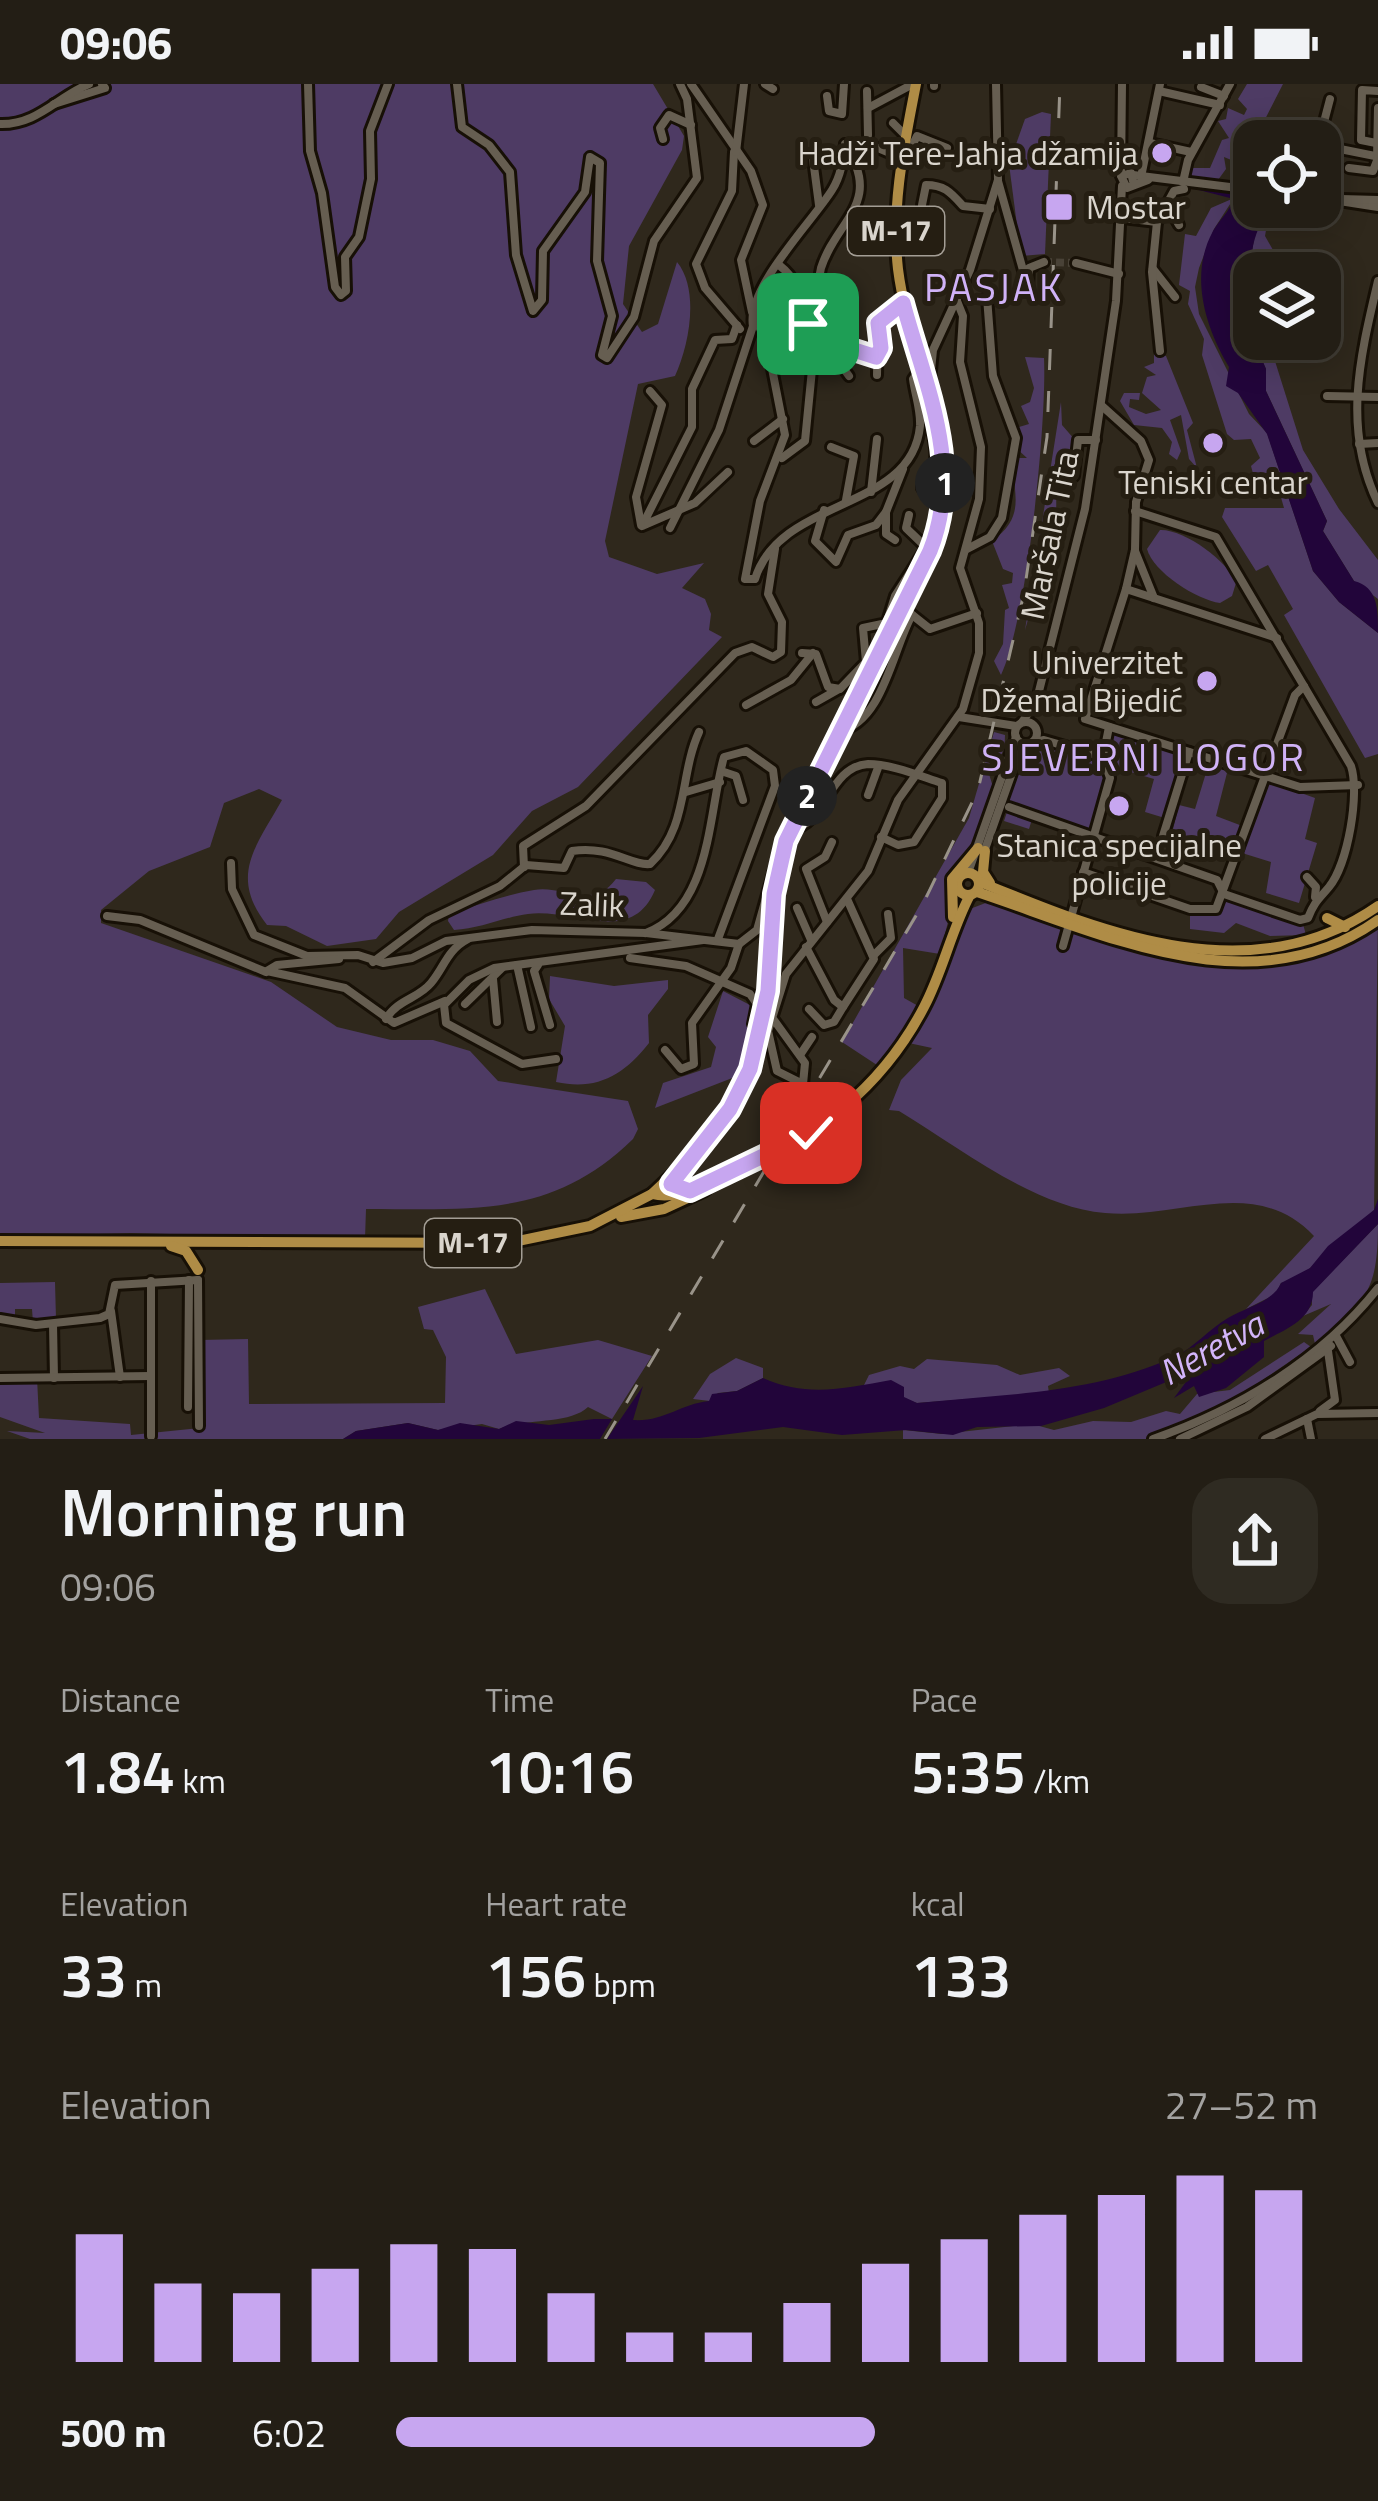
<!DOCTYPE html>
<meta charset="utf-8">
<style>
body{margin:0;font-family:"Titillium Web",sans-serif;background:#2f2b22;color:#f1f3f6;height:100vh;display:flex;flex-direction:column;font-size:45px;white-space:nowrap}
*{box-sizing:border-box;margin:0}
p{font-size:39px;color:#a3a2a0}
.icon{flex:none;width:66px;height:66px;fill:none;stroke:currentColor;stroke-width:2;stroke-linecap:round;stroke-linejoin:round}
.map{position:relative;height:1355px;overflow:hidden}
.side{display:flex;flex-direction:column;background:#231e15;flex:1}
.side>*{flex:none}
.controls{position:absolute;left:1233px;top:36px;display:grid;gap:24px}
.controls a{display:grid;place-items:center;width:108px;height:108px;border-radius:24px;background:#231e15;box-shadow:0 6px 30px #0003,0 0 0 3px #403c34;font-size:60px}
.pin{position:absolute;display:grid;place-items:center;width:102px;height:102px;color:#fff;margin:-51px;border-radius:24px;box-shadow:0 6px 18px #0006}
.km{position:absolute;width:60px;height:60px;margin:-30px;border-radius:50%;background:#222;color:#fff;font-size:33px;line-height:60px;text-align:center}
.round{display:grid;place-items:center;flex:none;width:126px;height:126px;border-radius:36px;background:#2f2b22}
.overview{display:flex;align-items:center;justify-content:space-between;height:204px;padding:0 60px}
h1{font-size:66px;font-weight:600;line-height:90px}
.stats{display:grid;grid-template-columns:repeat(3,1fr);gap:18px;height:204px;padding:12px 60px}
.stats div{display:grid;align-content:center}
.stats b{font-size:60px;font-weight:600}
.stats small{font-size:33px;font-weight:400}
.stats p{font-size:33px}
.chart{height:336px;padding:24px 60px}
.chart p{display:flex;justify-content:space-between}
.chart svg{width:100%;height:216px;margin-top:12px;stroke:#c7a6f0;stroke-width:6}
ul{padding:0 60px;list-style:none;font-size:39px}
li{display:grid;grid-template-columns:192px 144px 1fr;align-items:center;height:90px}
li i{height:30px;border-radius:15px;background:#c7a6f0}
.status{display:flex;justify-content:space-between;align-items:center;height:84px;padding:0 60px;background:#231e15;direction:ltr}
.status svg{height:33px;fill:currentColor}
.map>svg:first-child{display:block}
.green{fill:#4e3b64}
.water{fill:#22053a}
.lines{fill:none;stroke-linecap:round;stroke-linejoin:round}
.minor-tunnel{stroke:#494237;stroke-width:8;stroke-dasharray:8 4;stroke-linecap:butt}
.minor-casing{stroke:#171006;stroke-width:14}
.major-casing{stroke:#171006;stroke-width:16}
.minor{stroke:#665e51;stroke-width:8}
.major{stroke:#af8c46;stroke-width:10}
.rail{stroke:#999389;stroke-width:3;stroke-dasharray:21 21;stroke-linecap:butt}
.route-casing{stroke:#fff;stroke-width:24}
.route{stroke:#c7a6f0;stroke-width:15}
.poi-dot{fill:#c7a6f0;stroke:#251e12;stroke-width:4.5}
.labels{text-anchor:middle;stroke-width:10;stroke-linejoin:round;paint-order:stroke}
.shield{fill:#251e12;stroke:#a49e95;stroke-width:3}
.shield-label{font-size:30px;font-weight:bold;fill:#dad5cd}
.poi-label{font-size:33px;fill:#dad5cd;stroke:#251e12;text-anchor:end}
.street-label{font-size:33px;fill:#dad5cd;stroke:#251e12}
.water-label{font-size:36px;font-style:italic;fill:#d3b5fa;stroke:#251e12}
.quarter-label{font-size:39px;letter-spacing:3px;fill:#d0b2f7;stroke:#251e12}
</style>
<div class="status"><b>09:06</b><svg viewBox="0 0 49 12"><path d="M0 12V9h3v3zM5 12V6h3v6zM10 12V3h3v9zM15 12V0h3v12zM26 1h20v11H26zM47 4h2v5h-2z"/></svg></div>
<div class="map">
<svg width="1378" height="1355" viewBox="0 0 1378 1355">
<rect width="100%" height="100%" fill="#2f281c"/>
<g class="green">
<path d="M0,0H653L684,52L682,66L629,162L623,220L642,248L658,240L677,178C700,206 689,262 675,292L638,300L605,457L609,473L657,490L704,479L682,504L705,515L711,530L709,546L722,553L578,703L532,727L493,771L399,828L376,855L327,862L286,842L267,841C229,792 255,764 282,716L259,705L224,719L210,763L149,787L101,826V839L271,898L337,943L391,956H433L470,967L498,997L628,1017L638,1045L633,1055C552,1134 473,1125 366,1125L365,1155L130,1149L0,1153Z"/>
<polygon points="1247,0 1283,0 1254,57 1245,97 1235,97 1241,80 1224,73 1226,85 1218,96 1187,92 1188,84 1210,84 1222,56 1229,54 1218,37 1226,35 1228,24 1244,31 1247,25 1238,15"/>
<polygon points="1042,28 1051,30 1045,170 1021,172 1009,80 1025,35"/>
<polygon points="1234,114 1214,145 1199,184 1195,203 1199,230 1249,330 1267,349 1313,487 1339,518 1378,549 1378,670 1365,674 1284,531 1293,525 1268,481 1256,487 1222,433 1225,424 1284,424 1278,403 1255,397 1251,382 1260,374 1251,355 1234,356 1227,350 1202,271 1204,255 1188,220 1190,207 1179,201 1185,150 1196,152 1211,124"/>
<path d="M1270,124L1265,152L1277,173L1266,189H1254V255H1268L1303,366L1339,425L1378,476V515L1354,497L1323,447L1327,437L1266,307V285L1245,237C1262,202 1237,165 1270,124Z"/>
<polygon points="1154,265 1166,272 1193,339 1187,346 1197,384 1189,375 1181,331 1170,336 1181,367 1177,376 1169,370 1172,358 1162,344 1134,341 1120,317 1124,309 1140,309 1139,316 1130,315 1129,323 1146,330 1161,326 1142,309 1147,293 1156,291 1144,283 1154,279"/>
<path d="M1025,273L1044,274C1047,339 1027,536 1001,591L994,577L1003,560L1005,526L1009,524L1002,501L1012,499L1013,489L1003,485L992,457C1031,429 1008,405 1016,374H1027L1016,364L1019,343L1029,340L1021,322L1030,318L1034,304Z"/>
<path d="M1061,318L1062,341L1075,356L1070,400H1056C1056,426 1059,436 1045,457L1050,464L1039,519L1033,518L1025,546Z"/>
<path d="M1160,446C1184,445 1228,477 1236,499L1232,512L1220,519C1197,516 1153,488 1147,465Z"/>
<polygon points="1109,644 1189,669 1168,735 1145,728 1154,695 1110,682 1094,753 1033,732 1029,745 1004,737 1008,725 1027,730 1001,720 1025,666 1053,658 1102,673"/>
<path d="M994,648L1005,651C1005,673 997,675 989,690L993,703L976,754L952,789L950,830L940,870L903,864L904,914L920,923L883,985L842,958L969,734Z"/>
<polygon points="1209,679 1228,685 1216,732 1245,743 1235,771 1171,753 1179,721 1195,725"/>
<polygon points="1268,697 1315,714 1305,755 1317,759 1299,819 1266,809 1271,778 1242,769"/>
<path d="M616,795L646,798L655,806C631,863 574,824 528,830C504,833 480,845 454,846L448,837L449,830C477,821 505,811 534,806C564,801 592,827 616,795Z"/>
<path d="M996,815L1214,879L1325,864L1378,829L1374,1126L1298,1195L1281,1199L1276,1210L1246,1225L1314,1152C1255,1090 1180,1136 1105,1129C1033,1123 959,1063 899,1027L889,1026L901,996L932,964L904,958L962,828Z"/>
<polygon points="1226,815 1303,840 1306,851 1270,852 1236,839 1224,849 1190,845 1190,827 1214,831"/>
<path d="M550,892L614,902L668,896V905L648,931L649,959C624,991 597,1007 556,998L565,942L549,915Z"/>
<polygon points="723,907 750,921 751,960 740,991 655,1024 663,999 711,983 716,963 708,953"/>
<path d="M1378,1140C1378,1205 1367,1219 1315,1260L1313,1251L1298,1250L1331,1220L1303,1232L1312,1221V1208Z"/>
<polygon points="55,1198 56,1235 33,1239 32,1225 15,1225 15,1237 0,1233 0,1199"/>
<path d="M485,1205L516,1270L598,1256L652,1272L612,1335L588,1323C569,1341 524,1334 499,1345L482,1340L438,1346L408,1339L356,1347L343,1355H30L7,1347L45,1349L0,1333V1294H37L39,1334L130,1340L131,1351L200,1344L204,1275L199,1256L248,1255L249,1320L445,1319L446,1273L433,1246L424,1245L418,1223Z"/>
<polygon points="1304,1258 1311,1263 1216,1328 1153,1355 903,1355 903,1346 942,1350 1032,1340 1054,1346 1093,1337 1131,1338 1166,1327 1180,1330 1197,1310 1230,1306"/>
<polygon points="736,1274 763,1284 763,1294 737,1307 718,1309 710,1317 693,1315 710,1290"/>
<polygon points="927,1275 997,1281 1020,1291 1059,1284 1070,1292 1048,1302 1049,1309 917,1319 864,1301 869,1291 900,1282 914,1285"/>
</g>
<g class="water">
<path d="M1254,62V123H1270C1236,174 1262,201 1245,237L1266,285V307L1327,437L1323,447L1354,497C1378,503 1378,525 1378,549L1339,518L1313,487L1267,350L1238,309L1226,302L1229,283C1205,243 1189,191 1213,147C1220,135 1229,128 1234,115L1187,103L1238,108Z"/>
<path d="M1378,1115V1140L1313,1208C1313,1237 1283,1246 1264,1257V1273L1226,1304L1199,1313L1194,1302L1174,1314L1195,1286L1104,1324L1041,1342L977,1343L953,1351L906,1346L842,1351L783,1343L699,1354L607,1355L643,1302L633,1336C664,1338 680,1320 709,1317L712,1310L737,1307L763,1294C807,1314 846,1304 891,1296L904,1303V1313L917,1319C1005,1310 1092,1310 1174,1273C1194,1264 1209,1245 1228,1234C1245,1224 1273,1218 1281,1199L1310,1184L1328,1162L1374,1126Z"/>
<polygon points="594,1335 612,1335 600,1355 343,1355 356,1347 408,1339 438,1346 460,1339 499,1345 516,1337 549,1341"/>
</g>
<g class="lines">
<polyline class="minor-tunnel" points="1044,178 1076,179"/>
<g class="minor-casing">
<g id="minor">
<polyline points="308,0 310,67 322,109 335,203 341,211 346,207 345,173 359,153 371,95 370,47 388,0"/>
<polyline points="457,0 462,43 489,61 510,88 516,171 533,227 542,216 543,167 585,108 590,73 600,79 597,177 612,232 602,271 607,274 634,233 654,157 697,94 687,15 680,0"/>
<path d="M691,0L751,87L763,121L741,176L752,228L767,259L785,351L760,417L745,495H755C781,412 912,428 920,342C921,326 915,311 913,295L921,284"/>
<polyline points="765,0 773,5"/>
<polyline points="934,0 934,2"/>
<polyline points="1201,3 1224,12"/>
<polyline points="867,7 868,51"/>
<polyline points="1159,7 1220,21"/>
<polyline points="827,12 829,27 842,30 844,0"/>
<polyline points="54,20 105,4 102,0"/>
<polyline points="868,24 913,0"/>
<polyline points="893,39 905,51"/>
<path d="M0,40C37,41 57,13 89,0"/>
<polyline points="663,55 660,44 669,31 691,41"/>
<polyline points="1319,57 1330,15"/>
<polyline points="1150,59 1191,68"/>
<polyline points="1376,59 1361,56 1362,6 1378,7"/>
<polyline points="1320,61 1375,72"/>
<polyline points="878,64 897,72 900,59"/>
<polyline points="734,68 732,107 696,180 705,204 740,245"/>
<polyline points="736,68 744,0"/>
<polyline points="908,70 917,52 947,64"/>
<polyline points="1377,74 1378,24"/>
<polyline points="813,75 819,121"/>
<polyline points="1349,84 1373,87 1378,74"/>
<polyline points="1121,91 1122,0"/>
<polyline points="1133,91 1254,106"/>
<polyline points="1141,93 1160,0"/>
<polyline points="998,97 1028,204 1029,184 1044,178"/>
<polyline points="1183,98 1188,76 1230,0"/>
<polyline points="1134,101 1131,89 1121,92 1127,104 1148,96"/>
<polyline points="1320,114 1378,123"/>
<polyline points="1341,115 1378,116"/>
<path d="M922,121L926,101C945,101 951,109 963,122L990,125"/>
<polyline points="1168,122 1179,141"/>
<polyline points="1123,134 1157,138"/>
<polyline points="1076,179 1119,190"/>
<path d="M779,181C806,202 801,228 816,254"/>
<polyline points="1153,185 1175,213"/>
<path d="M1378,197C1360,273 1342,345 1378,419"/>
<path d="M807,238C826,208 814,210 821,184C836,136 884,119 845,61"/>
<polyline points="1160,267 1152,188 1157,138 1174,107 1184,105"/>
<polyline points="836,274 849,292"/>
<polyline points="877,291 878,239 903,219"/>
<polyline points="930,296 933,266 970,186 998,96 996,0"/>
<polyline points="1327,312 1378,313"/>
<path d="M921,322C934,342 945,386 922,404"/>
<polyline points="1102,322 1141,357 1149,376 1136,418 1135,466 1126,505 1085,635 1300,703 1358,701"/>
<polyline points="754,357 783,335"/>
<polyline points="1359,360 1378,359"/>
<polyline points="831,363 854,372 846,416"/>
<polyline points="782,374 805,357 815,255 836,274 851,265 876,273"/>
<polyline points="728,388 695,419 642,442 692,343 692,305 715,256 732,255 737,241"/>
<polyline points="1074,392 1078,356 1096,356"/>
<polyline points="871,408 877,355"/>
<polyline points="824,426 815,457 836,478 848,451 876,441 886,428"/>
<polyline points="909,431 906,444 929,466"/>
<polyline points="641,441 636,413 662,321 650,307"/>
<path d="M670,444L719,346L753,242C746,204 812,138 832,106C841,92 843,76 845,60"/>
<polyline points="895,456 886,450 886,428 903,385"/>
<polyline points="967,465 990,453 1002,434 1016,354 993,292 987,213"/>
<polyline points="1135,467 1154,514"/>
<polyline points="1126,505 1277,554"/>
<polyline points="906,526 930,545 977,529"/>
<polyline points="886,541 895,512 926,464"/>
<polyline points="802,569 816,570 828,603 840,605 866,578 863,544 882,540 889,547"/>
<polyline points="816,618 839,605"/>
<polyline points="746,621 791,596 813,569"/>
<polyline points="959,633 1016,642"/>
<circle cx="1026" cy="649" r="11"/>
<polyline points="1022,638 1036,619 1085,425 1116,217 1122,102"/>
<path d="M839,647C883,639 893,564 912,531"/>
<polyline points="1032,659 1044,656 1103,673"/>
<polyline points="721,687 736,692 743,716"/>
<polyline points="686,708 720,698"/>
<polyline points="868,711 879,681"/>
<path d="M1009,723L1217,796L1224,810L1300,836L1308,834C1314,818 1319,815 1329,803C1348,780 1360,709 1351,682L1216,453L1135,427"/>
<path d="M792,745C825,741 829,682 868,680C892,680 920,692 942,699V714L914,758L898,761L881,753"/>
<polyline points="1163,752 1189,668"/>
<polyline points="984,768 1018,672 1028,660"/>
<polyline points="231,779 232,805 254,851 307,872 358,871 383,879 412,874 446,857 532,846 646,849 739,860 757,846 774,786"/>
<polyline points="524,783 523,762 586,722 735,569 752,563 773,573 781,568 782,538 768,510 775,465"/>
<polyline points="775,783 795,722"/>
<polyline points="1083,788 1190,825 1216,825 1295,611 1304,602"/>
<polyline points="968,789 1016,653"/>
<polyline points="1307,793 1316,803 1315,813"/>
<polyline points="797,824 811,856"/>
<polyline points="107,832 140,836 266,888"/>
<polyline points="827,838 806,785 825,773 832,758"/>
<path d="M646,849C712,824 708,728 724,673L746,667L773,686L775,702L718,855"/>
<polyline points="1063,862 1110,694 1103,673 1109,643"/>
<polyline points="806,863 834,916 843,923 874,875 847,815"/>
<polyline points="873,872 891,854 888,830"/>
<polyline points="630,874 686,882 750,910 757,920 753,940 759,948"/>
<polyline points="339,875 277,881 267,887 345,904 394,939 445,917"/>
<path d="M373,878L429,836L500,802L526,781L564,784L572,767C610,761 631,782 650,780C689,744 679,692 699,648"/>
<polyline points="517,881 531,943"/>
<polyline points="538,881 534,887 550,941"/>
<polyline points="493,895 497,938"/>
<polyline points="465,920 502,884"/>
<polyline points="809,925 824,941 834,938 843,923"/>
<polyline points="771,932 805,979 803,1000 777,987 768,947 786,890 868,787 898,716 963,625 979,569 979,539 960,484 979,415 981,363 960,278 963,232 955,212"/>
<path d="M386,935C398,915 418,915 431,899C445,882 447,866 468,855"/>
<polyline points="665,966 681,985 694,980 692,939 731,884 739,860"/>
<polyline points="800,971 812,953"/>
<polyline points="556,975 522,980 446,939 444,921 469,896 494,884 703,856"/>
<polyline points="198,1196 199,1342"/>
<polyline points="111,1227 120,1293"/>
<polyline points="0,1235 36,1241 100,1234 109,1230 115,1201 198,1196"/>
<polyline points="53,1240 54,1294"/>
<polyline points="1336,1252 1350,1278"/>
<polyline points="0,1294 151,1292"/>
<polyline points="188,1323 189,1196"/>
<polyline points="1320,1327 1335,1316 1328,1267"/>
<polyline points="1307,1335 1311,1355"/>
<polyline points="151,1352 151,1197"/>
<path d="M1153,1355C1239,1325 1321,1276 1378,1204"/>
<polyline points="1180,1355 1247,1323 1331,1262"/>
<polyline points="1265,1355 1317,1330 1378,1329"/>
</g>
</g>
<g class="major-casing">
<g id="major">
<polyline points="985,767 983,788 990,799"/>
<circle cx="968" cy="800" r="11"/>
<path d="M980,798C1108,851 1253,909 1378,822"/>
<path d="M977,808C1104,850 1253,925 1378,836"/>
<polyline points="953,833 952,795 978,764"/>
<polyline points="1327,834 1345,843"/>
<path d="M652,1110C682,1117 704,1097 731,1088C814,1058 883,1002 924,923C943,887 951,847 970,811"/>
<polyline points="621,1133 664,1125 705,1106"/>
<path d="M0,1157L508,1159L590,1142L652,1110L705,1060L743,1002L768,907L774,810L786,757L930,467C969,370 910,281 898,185C891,122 904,62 916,0"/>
<polyline points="171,1162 186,1167 198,1186"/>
</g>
</g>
<use href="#minor" class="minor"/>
<use href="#major" class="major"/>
<polyline class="rail" points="605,1355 923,820 978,706 1024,509 1047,353 1060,0"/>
</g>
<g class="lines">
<g class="route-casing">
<path id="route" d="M808,240L836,274L851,265L876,273L881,264L878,239L903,219C925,301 964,382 930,467L786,757L774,810L768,907L750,985L730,1025L671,1100L690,1107L811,1049"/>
</g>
<use href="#route" class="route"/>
</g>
<g class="poi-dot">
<circle cx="1162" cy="69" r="12"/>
<rect x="1044" y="108" width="30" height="30" rx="6"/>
<circle cx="1213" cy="359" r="12"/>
<circle cx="1207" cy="597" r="12"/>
<circle cx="1119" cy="722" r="12"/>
</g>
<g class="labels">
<g class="shield">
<rect x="848" y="123" width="96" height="48" rx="9"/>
<rect x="425" y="1135" width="96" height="48" rx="9"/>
</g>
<g class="shield-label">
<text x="896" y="157">M-17</text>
<text x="473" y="1169">M-17</text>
</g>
<g class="poi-label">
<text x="1138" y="81">Hadži Tere-Jahja džamija</text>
<text x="1086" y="135" text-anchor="start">Mostar</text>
<text x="1213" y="410" text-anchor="middle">Teniski centar</text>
<text x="1183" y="590">Univerzitet<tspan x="1183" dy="38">Džemal Bijedić</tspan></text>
<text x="1119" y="773" text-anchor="middle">Stanica specijalne<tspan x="1119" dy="38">policije</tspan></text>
</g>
<g class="street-label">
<text transform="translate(1049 451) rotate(-78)" y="12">Maršala Tita</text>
<text transform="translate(592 820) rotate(2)" y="12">Zalik</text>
</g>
<g class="water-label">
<text transform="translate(1211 1264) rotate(-29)" y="13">Neretva</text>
</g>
<g class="quarter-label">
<text x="994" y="217">PASJAK</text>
<text x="1144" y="687">SJEVERNI LOGOR</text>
</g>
</g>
</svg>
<div class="controls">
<a><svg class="icon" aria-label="locate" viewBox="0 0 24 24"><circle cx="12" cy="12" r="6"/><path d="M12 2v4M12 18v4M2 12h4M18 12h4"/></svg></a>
<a><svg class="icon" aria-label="layers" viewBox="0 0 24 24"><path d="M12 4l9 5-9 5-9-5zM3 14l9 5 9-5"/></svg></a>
</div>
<div class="pin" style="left:808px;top:240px;background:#1e9e55"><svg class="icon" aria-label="arrive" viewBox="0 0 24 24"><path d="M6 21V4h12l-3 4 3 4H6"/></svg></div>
<div class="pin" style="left:811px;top:1049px;background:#d93025"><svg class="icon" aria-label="check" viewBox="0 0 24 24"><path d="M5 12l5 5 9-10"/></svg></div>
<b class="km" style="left:945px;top:399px">1</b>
<b class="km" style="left:807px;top:712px">2</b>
</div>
<section class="side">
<div class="overview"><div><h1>Morning run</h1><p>09:06</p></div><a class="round"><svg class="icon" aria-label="share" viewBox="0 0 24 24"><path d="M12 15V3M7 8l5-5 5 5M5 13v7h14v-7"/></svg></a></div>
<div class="stats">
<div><p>Distance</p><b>1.84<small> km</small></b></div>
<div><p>Time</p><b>10:16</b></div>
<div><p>Pace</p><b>5:35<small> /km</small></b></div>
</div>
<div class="stats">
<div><p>Elevation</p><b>33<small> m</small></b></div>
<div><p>Heart rate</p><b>156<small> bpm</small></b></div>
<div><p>kcal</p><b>133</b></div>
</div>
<div class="chart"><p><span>Elevation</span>27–52 m</p>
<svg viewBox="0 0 160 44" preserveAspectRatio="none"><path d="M5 44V18M15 44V28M25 44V30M35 44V25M45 44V20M55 44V21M65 44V30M75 44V38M85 44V38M95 44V32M105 44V24M115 44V19M125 44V14M135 44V10M145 44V6M155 44V9"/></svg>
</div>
<ul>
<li><b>500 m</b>6:02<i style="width:52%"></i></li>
</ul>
</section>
